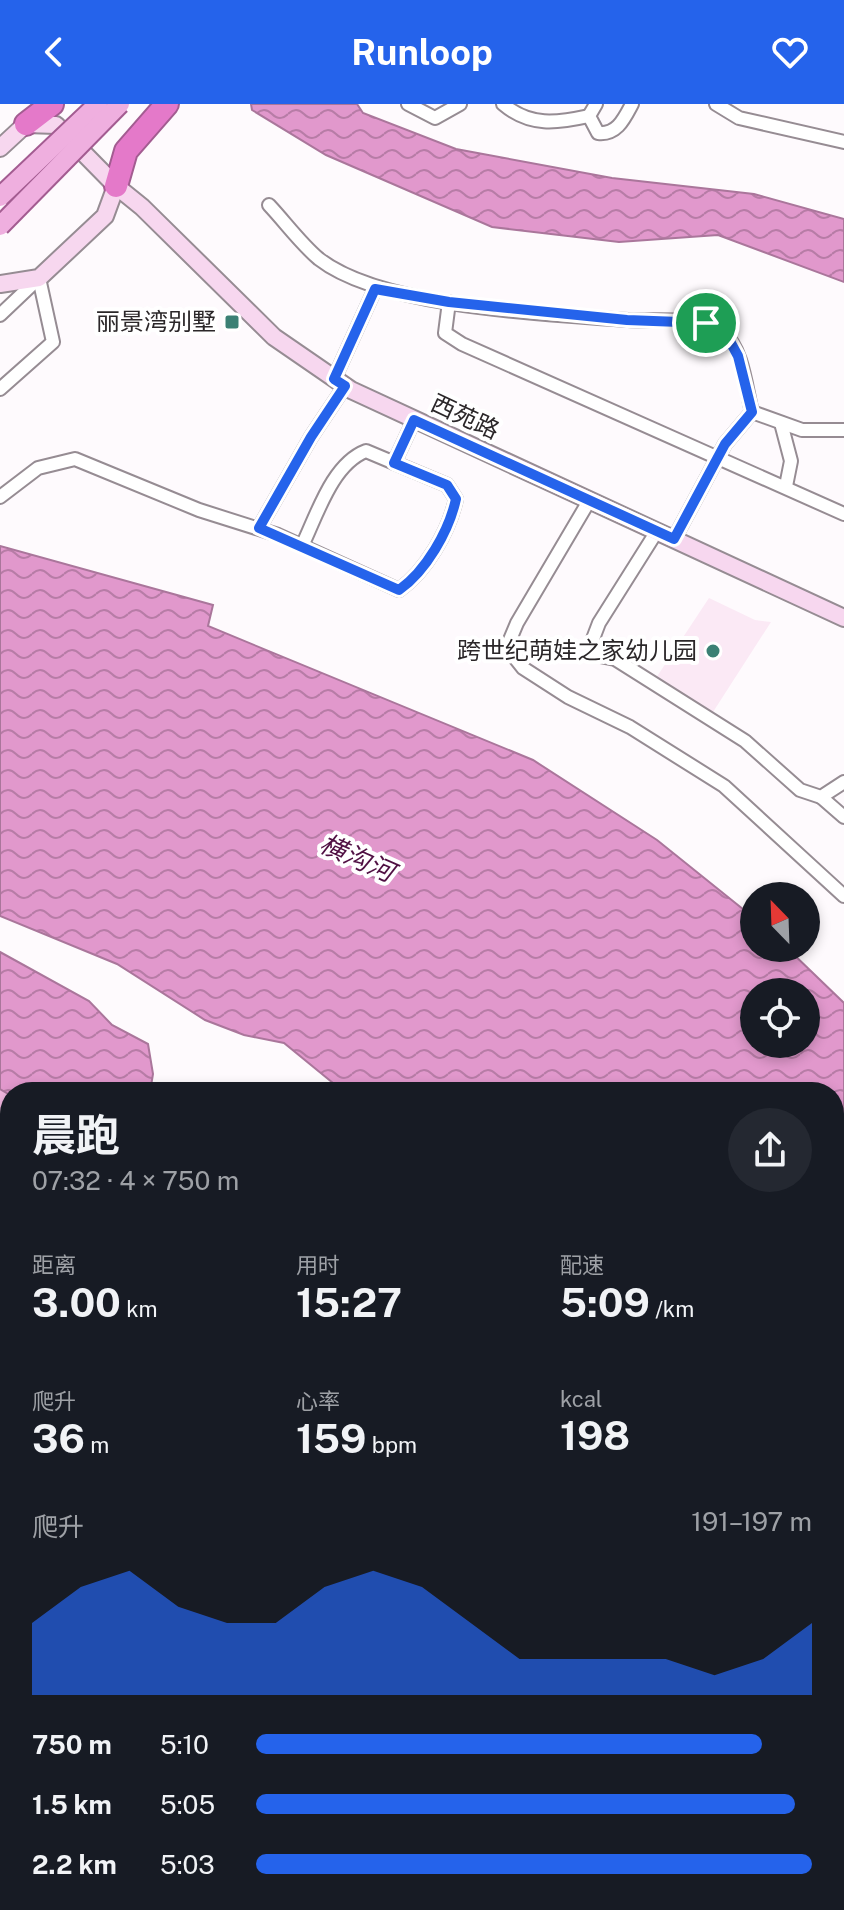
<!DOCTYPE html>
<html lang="zh">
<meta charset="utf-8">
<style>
body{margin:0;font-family:"Public Sans","Noto Sans SC",sans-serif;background:#242831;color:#f1f3f6;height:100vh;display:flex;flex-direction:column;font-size:30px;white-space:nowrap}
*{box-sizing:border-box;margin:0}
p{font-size:26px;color:#9ea1a6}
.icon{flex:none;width:44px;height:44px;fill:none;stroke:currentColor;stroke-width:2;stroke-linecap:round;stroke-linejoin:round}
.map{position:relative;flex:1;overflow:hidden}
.panel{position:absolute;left:0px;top:978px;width:844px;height:828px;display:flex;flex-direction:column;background:#171b24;border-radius:32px 32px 0 0;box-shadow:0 4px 12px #0003}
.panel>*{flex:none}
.needle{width:52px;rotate:337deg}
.buttons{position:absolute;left:740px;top:778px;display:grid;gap:16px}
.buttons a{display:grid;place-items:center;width:80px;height:80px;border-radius:50%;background:#171b24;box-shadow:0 4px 12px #0003;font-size:40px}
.pin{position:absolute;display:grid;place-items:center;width:68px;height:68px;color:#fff;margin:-34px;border:4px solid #fff;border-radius:50%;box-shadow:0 2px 8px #0007}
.round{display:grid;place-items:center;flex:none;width:84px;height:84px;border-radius:42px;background:#242831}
.headline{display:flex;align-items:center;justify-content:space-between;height:136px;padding:0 32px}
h1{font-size:44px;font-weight:700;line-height:60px}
.stats{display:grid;grid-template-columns:repeat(3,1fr);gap:12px;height:136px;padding:8px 32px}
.stats div{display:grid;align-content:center}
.stats b{font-size:40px;font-weight:700}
.stats small{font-size:22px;font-weight:400}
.stats p{font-size:22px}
.chart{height:224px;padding:16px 32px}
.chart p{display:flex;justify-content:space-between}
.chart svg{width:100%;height:144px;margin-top:8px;fill:#2563eb;opacity:.7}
ul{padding:0 32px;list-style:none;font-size:26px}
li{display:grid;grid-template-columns:128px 96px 1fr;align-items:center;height:60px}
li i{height:20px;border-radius:10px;background:#2563eb}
header{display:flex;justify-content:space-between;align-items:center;height:104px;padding:0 32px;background:#2563eb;color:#fff;font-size:36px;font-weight:700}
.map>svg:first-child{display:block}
.built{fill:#fbe9f5}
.grass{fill:url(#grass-tufts)}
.water{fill:url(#water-waves);stroke:#aa769b;stroke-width:2;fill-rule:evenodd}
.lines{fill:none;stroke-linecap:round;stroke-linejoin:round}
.street-casing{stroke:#968c93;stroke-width:16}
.secondary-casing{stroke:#968c93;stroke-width:20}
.primary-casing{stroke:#a35c91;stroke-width:22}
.highway-casing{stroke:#a35c91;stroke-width:26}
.path{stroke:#b7b3b6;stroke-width:2;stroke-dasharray:8 4;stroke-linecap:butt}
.street{stroke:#fff;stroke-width:12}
.secondary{stroke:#f7d7ef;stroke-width:16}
.primary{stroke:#efafdf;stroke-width:18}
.highway{stroke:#e479c9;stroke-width:22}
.primary-bridge-casing{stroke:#a35c91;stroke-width:22;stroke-linecap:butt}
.primary-bridge{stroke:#efafdf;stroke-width:18}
.route-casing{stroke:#fff;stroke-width:16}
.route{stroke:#2563eb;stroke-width:10}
.poi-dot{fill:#3b8074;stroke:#fff;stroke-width:3}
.labels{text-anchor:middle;stroke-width:8;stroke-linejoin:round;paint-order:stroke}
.poi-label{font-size:24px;fill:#2b2729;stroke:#fff;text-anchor:end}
.street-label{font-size:24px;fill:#2b2729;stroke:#fff}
.water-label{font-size:26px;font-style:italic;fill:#501043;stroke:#fff}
</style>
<header><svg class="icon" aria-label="back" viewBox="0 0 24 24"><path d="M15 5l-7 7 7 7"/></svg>Runloop<svg class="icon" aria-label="heart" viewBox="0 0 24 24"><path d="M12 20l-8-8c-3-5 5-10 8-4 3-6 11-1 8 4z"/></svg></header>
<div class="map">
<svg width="844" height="1806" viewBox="0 0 844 1806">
<defs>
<pattern id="grass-tufts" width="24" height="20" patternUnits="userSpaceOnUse" patternTransform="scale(2)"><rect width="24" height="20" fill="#f1b6df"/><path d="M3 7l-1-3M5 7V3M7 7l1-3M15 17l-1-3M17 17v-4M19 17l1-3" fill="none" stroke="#cf9cbf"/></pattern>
<pattern id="water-waves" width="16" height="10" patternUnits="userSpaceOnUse" patternTransform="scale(2)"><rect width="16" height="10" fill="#e198cc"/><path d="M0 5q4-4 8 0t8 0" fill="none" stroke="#b77ca6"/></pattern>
</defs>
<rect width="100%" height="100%" fill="#fefafd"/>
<polygon class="built" points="709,494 755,516 771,518 713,608 654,577"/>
<g class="grass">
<polygon points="0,985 10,992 10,1080 0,1073"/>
<polygon points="644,1796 726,1796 729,1806 648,1806"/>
</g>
<g class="water">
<polygon points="251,0 357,0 363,9 456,45 612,74 754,90 844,115 844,178 718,131 619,138 492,123 326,51 252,6"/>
<path d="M0,442L213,501L208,522L533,656L657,736L754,814V844H787L844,899V1806H816V1796H834V988H344L284,939L244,931L205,916L117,860L0,812ZM806,888V940H754V888Z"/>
<polygon points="0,848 89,897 112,921 148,940 153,970 150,988 10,988 10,991 0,985"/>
</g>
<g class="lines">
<g class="street-casing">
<g id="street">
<polyline points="408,0 435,14 460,0"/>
<path d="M503,0C530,23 557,19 589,12"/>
<path d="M596,0L589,12L598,29C617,31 624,15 632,0"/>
<polyline points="716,0 739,14 844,38"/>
<path d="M269,101C285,118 301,140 319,155C382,204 546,210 628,216C657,218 699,211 723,229C743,244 746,285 752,308L725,340L674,435"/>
<polyline points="449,198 445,229 462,240 844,410"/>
<polyline points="0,211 39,174"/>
<polyline points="334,275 375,185"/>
<polyline points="0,285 53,238 39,174"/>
<polyline points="752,308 802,326 844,326"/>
<polyline points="781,319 791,357 786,382"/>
<polyline points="394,359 414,316"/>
<path d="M0,393L38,364L75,355L199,406L278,431L399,486C426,467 449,427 456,395L447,381L366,347C332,360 317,411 302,442"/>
<polyline points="589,397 517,519 509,538 511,549 523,564 568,593 630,623 724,682 844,792"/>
<polyline points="259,424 311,333 345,282"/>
<polyline points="657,427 599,519 591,540 600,552 615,555 745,637 800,686 821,693 844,678"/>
<polyline points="821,693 844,713"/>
</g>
</g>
<g class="secondary-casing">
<g id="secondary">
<polyline points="0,44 26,20 56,21 116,82 105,112 39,174 0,180"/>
<polyline points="116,82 142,103 274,233 351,286 844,514"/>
</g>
</g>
<g class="primary-casing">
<g id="primary">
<polyline points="0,1070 10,1077"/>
<polyline points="647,1796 650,1806"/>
</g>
</g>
<g class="highway-casing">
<g id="highway">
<polyline points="26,20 52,0"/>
<polyline points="116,82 126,47 167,0"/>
</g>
</g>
<g class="path">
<polyline points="0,1007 10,1013"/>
<polyline points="698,1796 701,1806"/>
</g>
<use href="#street" class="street"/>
<use href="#secondary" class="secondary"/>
<use href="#primary" class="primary"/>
<use href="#highway" class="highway"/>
<g class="primary-bridge-casing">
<g id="primary-bridge">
<polyline points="0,93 98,0"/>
<polyline points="0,122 120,0"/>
</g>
</g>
<use href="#primary-bridge" class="primary-bridge"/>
</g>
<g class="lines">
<g class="route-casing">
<path id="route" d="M375,185L449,198L627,216L706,219L726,230L738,252L752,308L725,340L674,435L414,316L394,359L447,381L456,395C449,427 426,467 399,486L259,424L311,333L345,282L334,275Z"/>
</g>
<use href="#route" class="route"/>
</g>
<g class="poi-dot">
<rect x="224" y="210" width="16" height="16" rx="4"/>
<circle cx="713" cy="547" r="8"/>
</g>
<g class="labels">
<g class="poi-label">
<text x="216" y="226">丽景湾别墅</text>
<text x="697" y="555">跨世纪萌娃之家幼儿园</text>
</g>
<g class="street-label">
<text transform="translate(465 313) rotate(25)" y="8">西苑路</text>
</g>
<g class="water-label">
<text transform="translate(357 754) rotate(24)" y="9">横沟河</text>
</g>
</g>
</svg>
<div class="buttons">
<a><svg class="needle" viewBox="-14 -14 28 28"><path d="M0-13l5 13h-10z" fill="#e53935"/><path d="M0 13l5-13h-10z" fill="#9ea1a6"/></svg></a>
<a><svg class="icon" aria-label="locate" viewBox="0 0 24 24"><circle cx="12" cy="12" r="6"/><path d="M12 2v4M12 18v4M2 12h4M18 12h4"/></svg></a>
</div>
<div class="pin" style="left:706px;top:219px;background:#1e9e55"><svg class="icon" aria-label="arrive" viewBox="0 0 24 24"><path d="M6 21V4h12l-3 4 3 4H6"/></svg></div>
<section class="panel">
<div class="headline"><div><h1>晨跑</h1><p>07:32 · 4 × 750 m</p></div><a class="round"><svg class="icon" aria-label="share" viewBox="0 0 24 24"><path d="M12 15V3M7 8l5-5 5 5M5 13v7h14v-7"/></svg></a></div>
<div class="stats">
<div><p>距离</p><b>3.00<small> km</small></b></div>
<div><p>用时</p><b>15:27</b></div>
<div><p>配速</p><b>5:09<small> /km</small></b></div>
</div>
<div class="stats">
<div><p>爬升</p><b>36<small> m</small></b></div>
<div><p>心率</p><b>159<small> bpm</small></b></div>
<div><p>kcal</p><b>198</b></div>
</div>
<div class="chart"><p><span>爬升</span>191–197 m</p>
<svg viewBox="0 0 160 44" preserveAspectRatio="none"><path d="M0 44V22L10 11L20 6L30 17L40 22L50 22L60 11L70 6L80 11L90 22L100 33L110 33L120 33L130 33L140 38L150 33L160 22V44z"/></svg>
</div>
<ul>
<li><b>750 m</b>5:10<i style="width:91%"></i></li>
<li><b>1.5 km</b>5:05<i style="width:97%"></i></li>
<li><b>2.2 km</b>5:03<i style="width:100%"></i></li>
</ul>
</section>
</div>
